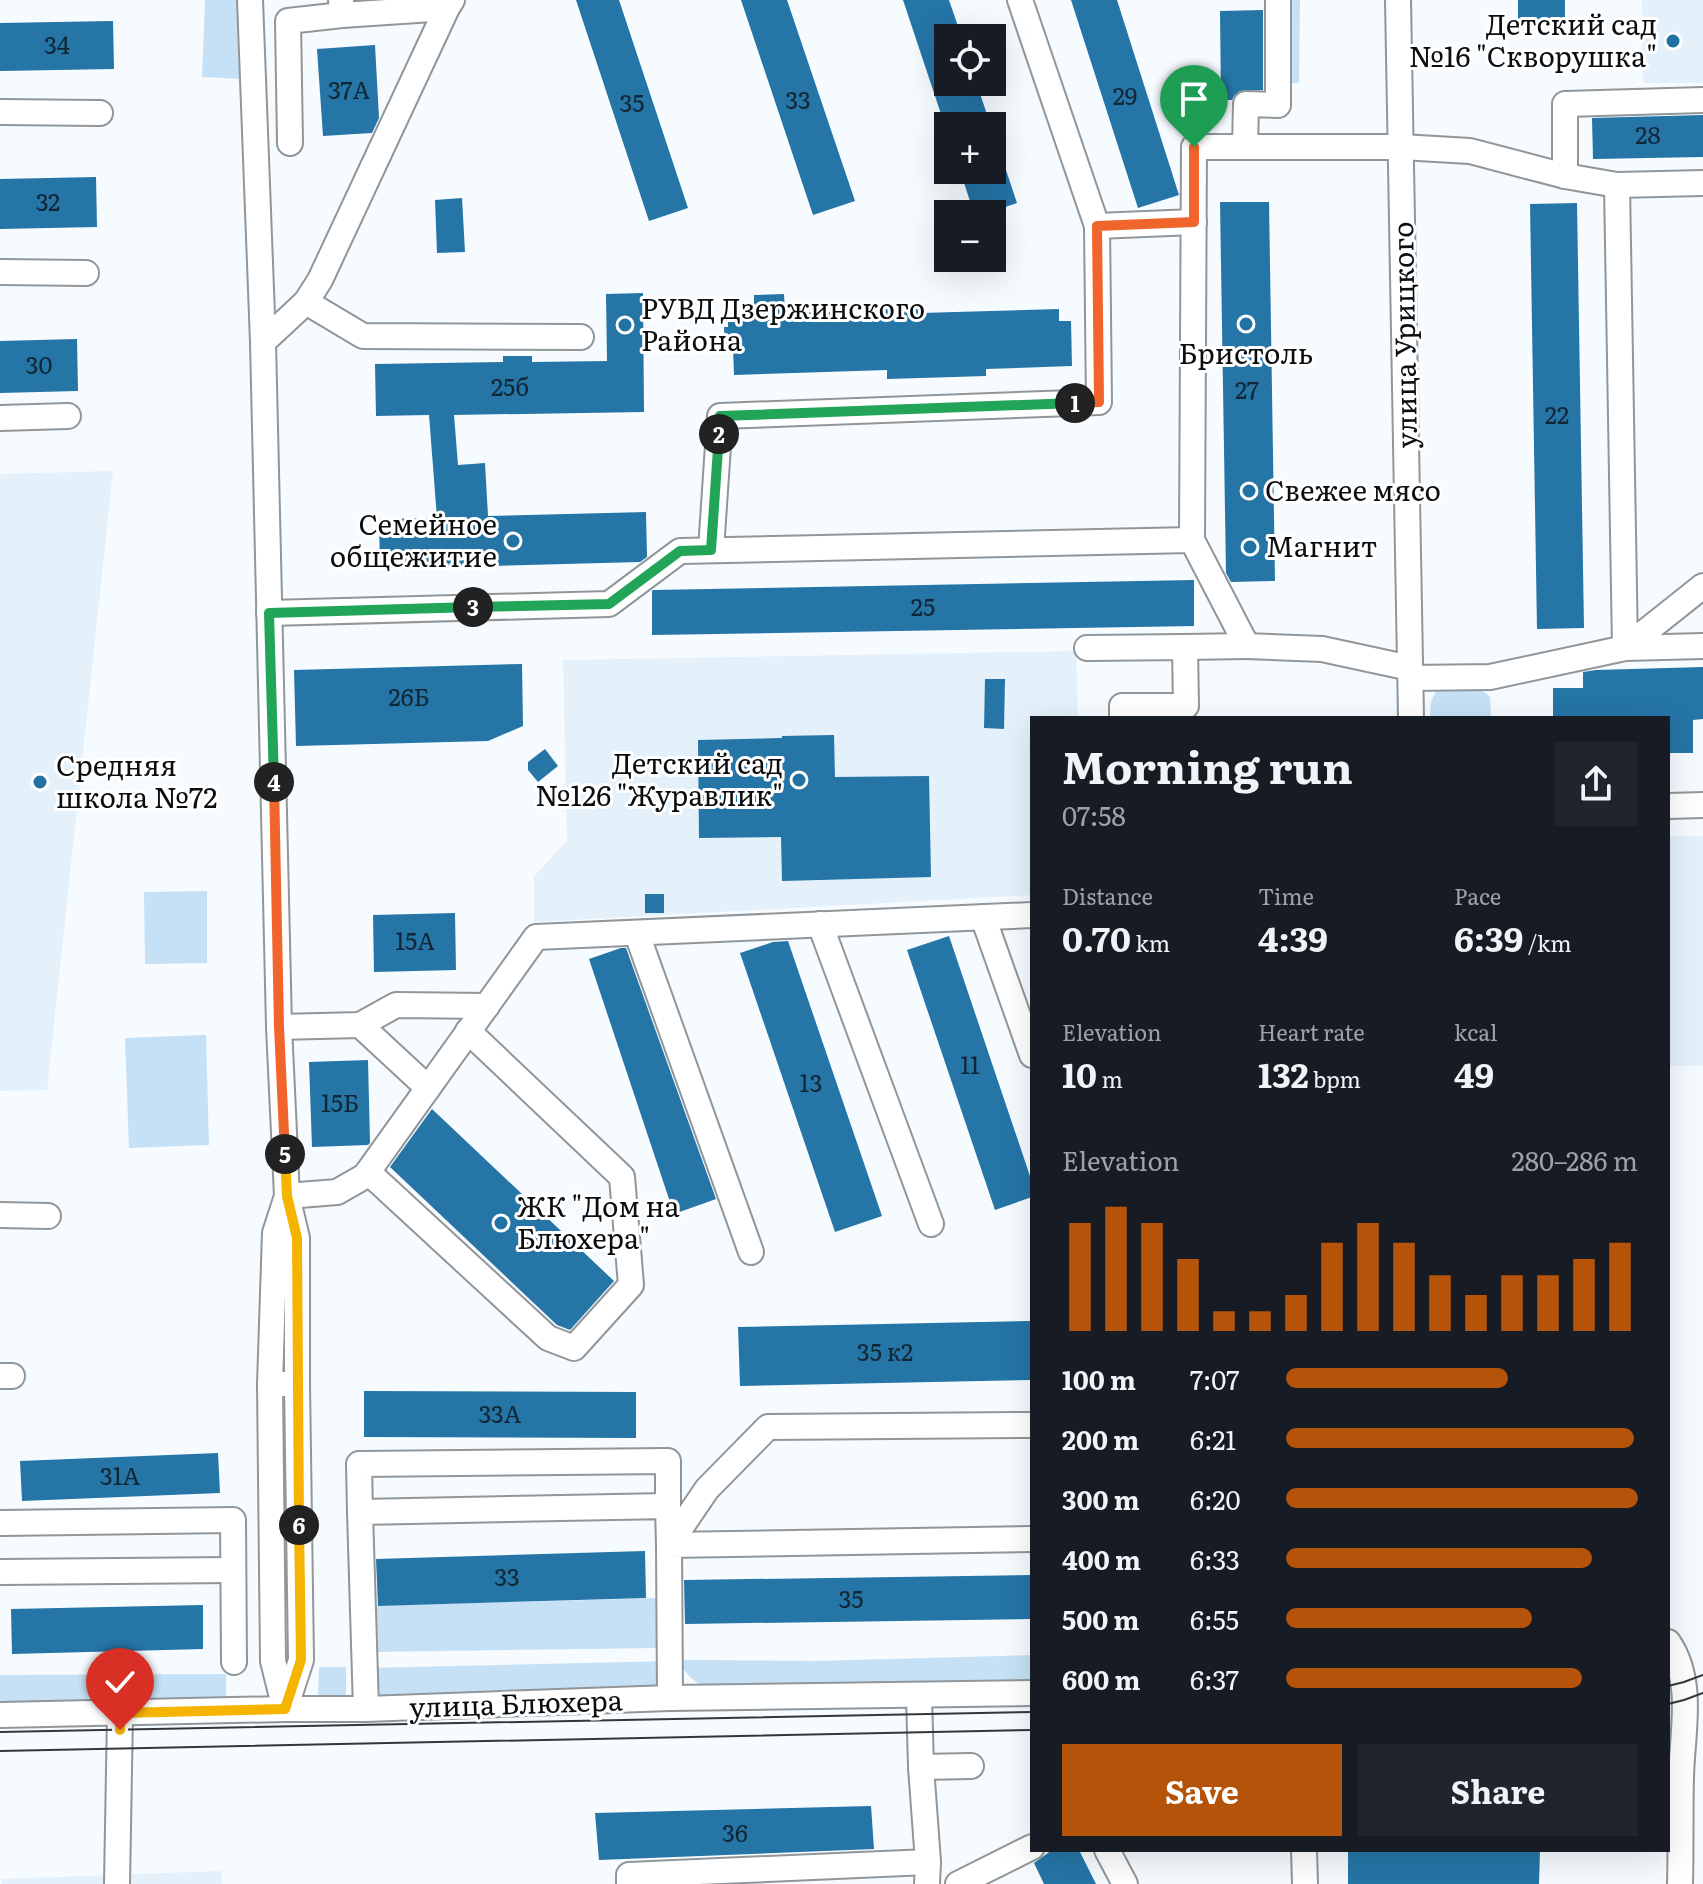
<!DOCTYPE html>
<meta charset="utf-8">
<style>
body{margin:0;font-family:Literata,serif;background:#20242c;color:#f1f3f6;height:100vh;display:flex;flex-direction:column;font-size:30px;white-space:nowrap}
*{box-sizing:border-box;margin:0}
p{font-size:26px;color:#9ea1a6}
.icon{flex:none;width:44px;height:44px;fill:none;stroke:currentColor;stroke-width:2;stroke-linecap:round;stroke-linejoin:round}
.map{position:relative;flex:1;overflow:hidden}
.details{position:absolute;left:1030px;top:716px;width:640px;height:1136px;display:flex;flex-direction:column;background:#171b24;border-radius:0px;box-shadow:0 8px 32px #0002}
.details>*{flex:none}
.tools{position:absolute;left:934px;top:24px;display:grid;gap:16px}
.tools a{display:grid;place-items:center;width:72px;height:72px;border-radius:0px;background:#171b24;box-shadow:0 8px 32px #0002;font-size:40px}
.pin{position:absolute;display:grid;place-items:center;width:68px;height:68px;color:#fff;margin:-82px -34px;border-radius:50% 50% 50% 0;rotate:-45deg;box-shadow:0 0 8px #0007}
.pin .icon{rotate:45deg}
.km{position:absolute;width:40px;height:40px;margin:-20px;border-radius:50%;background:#222;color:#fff;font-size:22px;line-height:40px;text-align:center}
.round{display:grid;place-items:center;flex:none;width:84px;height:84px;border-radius:0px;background:#20242c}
.head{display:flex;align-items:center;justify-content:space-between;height:136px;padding:0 32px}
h1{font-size:44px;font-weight:700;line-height:60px}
.stats{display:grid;grid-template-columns:repeat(3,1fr);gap:12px;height:136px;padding:8px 32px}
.stats div{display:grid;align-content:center}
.stats b{font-size:34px;font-weight:700}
.stats small{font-size:22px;font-weight:400}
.stats p{font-size:22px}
.chart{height:224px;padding:16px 32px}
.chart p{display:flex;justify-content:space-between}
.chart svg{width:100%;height:144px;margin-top:8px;stroke:#b45309;stroke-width:6}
.primary-button{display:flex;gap:16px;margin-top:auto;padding:16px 32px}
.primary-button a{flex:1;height:92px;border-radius:0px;background:#b45309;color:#fff;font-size:32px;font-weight:700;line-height:92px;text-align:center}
.primary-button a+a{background:#20242c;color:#f1f3f6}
ul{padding:0 32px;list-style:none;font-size:26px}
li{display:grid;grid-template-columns:128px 96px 1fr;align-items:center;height:60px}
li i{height:20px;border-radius:10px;background:#b45309}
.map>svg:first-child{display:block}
.built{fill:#e4f1fb}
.green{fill:#c6e1f6}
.building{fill:#2575a7}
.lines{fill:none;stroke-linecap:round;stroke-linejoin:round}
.minor-casing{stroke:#90969a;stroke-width:28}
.minor{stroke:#fff;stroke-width:24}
.tram{stroke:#343638;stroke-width:2}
.split-1-casing{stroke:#fff;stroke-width:16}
.split-2-casing{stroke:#fff;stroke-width:16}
.split-3-casing{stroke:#fff;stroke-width:16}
.split-4-casing{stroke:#fff;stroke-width:16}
.split-5-casing{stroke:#fff;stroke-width:16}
.split-6-casing{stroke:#fff;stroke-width:16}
.split-7-casing{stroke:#fff;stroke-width:16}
.split-1{stroke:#f0652b;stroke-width:10}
.split-2{stroke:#22a559;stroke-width:10}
.split-3{stroke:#22a559;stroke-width:10}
.split-4{stroke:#22a559;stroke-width:10}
.split-5{stroke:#f0652b;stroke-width:10}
.split-6{stroke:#f5b400;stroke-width:10}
.split-7{stroke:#f5b400;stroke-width:10}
.poi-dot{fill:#2271a3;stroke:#fff;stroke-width:3}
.labels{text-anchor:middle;stroke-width:6;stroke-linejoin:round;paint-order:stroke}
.number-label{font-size:24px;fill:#122735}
.poi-label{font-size:28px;fill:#0b0d0f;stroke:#fff;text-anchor:start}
.street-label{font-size:28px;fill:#0b0d0f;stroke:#fff}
</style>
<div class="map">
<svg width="1703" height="1884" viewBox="0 0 1703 1884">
<rect width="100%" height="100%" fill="#f6fbff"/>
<g class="built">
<polygon points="1642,0 1703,0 1703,83 1643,83"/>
<polygon points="113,471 47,1090 0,1091 0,474"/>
<polygon points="1076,651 1078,718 1032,718 1032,895 534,922 534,876 567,841 563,660"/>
<rect x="1668" y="836" width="35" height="230"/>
<polygon points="221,1871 222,1884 2,1884 2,1879"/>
</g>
<g class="green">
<polygon points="205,0 242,0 239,79 202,77"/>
<polygon points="1285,0 1300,0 1299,83 1283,84"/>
<path d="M1443,685L1479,688L1490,697L1491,718H1430C1430,703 1431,695 1443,685Z"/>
<polygon points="207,891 207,963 145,964 144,892"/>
<polygon points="206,1035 209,1145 129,1148 125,1038"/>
<polygon points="658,1598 659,1648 371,1652 370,1606"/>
<path d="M1032,1655V1681L702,1686C691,1679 684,1673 680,1660L815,1661Z"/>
<polygon points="669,1661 670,1691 368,1697 368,1668"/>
<polygon points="319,1667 346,1667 346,1698 318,1698"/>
<polygon points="226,1674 226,1699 0,1703 0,1675"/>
</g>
<g class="building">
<polygon points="576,0 619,0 688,208 649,221"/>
<polygon points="741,0 787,0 855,201 813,215"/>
<polygon points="903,0 949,0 962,38 948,38 948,82 976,82 991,126 945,126"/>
<polygon points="1071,0 1117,0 1179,195 1138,208"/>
<rect x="1518" y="0" width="47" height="26"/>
<polygon points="1263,10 1263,90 1240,91 1234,96 1232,100 1221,100 1220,11"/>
<polygon points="113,21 114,69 0,71 0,23"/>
<polygon points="375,45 379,118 372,133 323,136 317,49"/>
<polygon points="1703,115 1703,157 1593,159 1592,118"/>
<polygon points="960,170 1006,170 1017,203 985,214 974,214"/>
<polygon points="96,177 97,227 0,229 0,179"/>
<polygon points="462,198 465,252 437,253 435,200"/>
<polygon points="1220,202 1269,202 1275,581 1231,582 1226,573"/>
<polygon points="1577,203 1584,628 1537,629 1530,204"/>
<polygon points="643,293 644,412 454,415 458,465 485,463 488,516 646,512 647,557 640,562 380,569 379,519 437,518 429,415 376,416 375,364 503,362 503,356 532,356 532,362 607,361 606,294"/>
<polygon points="784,294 785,313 836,312 836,316 876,315 876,309 920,308 920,313 1059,309 1059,321 1071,321 1072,366 986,369 986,376 887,379 887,370 734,375 733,347 725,347 724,327 728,327 728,314 754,313 754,295"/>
<polygon points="77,339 78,391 0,393 0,341"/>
<polygon points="1194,580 1194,626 652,635 652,591 653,590"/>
<polygon points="522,664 523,726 488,741 296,746 294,670"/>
<polygon points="1703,667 1703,719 1693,720 1693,753 1668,753 1668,718 1553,718 1553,688 1583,688 1583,672 1596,670"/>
<polygon points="985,679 1005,679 1004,729 984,728"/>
<polygon points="834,735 835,777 929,776 931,877 782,881 781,837 699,838 698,740 782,738 782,736"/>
<polygon points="545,749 558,766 538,782 528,770 528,762"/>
<rect x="645" y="894" width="19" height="19"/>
<polygon points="455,913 456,970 374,972 373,915"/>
<polygon points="949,936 1032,1182 1032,1197 995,1210 907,950"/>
<polygon points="788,941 882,1216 835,1232 740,953 773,942"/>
<polygon points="621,948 626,948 716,1199 674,1214 589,959"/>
<polygon points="368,1060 370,1143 368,1145 312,1147 309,1062"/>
<polygon points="432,1109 614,1281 570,1330 557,1325 390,1167"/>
<polygon points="1032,1321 1032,1380 740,1386 738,1327"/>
<polygon points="364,1391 636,1392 636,1438 364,1437"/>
<polygon points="218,1453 220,1493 22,1501 20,1461"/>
<polygon points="645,1551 646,1598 378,1606 376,1559"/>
<polygon points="1032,1575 1032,1619 685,1624 684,1580"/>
<polygon points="203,1605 203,1649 12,1654 11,1609"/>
<polygon points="871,1806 874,1849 599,1860 595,1813"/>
<polygon points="1052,1850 1079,1850 1096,1884 1044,1884 1034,1863"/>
<polygon points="1348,1850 1540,1850 1539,1884 1348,1884"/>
</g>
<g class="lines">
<g class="minor-casing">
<g id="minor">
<polyline points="250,0 263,342 279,1027 287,1196 275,1233 270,1384 273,1661 285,1709"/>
<polyline points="341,0 342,15 447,8"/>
<polyline points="1398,0 1411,718"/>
<polyline points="0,112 100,113"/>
<polyline points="290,143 288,21 342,15"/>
<polyline points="1245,147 1246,104 1278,105 1278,0"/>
<polyline points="1565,176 1565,104 1703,100"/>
<polyline points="1617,185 1625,648 1703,586"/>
<polyline points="1097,226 1194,222"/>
<polyline points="0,272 86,273"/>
<polyline points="306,302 363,336 581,337"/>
<polyline points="263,342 306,302 320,280 447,8 452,0"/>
<polyline points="0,418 68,416"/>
<polyline points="1192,540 1194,147 1401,147 1470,151 1565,176 1617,185 1703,183"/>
<polyline points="711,550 720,416 1099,402 1097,226 1020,0"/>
<polyline points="269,613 609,604 680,551 1192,540 1247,646 1322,649 1410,668"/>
<polyline points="1185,647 1247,646"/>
<polyline points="1087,648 1185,647 1186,706 1122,706 1122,718"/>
<polyline points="1411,678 1490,677 1625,648 1703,646"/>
<polyline points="1668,806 1703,805"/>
<polyline points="983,917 1032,1055"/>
<polyline points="820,924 931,1224"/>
<polyline points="637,934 751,1252"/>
<polyline points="360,1025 428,1088"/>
<polyline points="279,1027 360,1025 396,1005 487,1006"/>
<polyline points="368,1172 548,1338 574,1348 631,1285 622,1177 468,1031"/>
<polyline points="0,1215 48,1216"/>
<polyline points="0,1376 12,1376"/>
<polyline points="283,1384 297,1384 301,1660 285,1709"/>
<polyline points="297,1384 297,1238 287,1196 337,1192 365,1176 536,937 1032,915"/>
<polyline points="360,1512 359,1464 668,1461 668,1506"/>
<polyline points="0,1523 233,1520 234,1662"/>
<polyline points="669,1545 707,1489 768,1427 1032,1425"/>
<polyline points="0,1572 233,1570"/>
<path d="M1668,1642C1695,1681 1682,1733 1681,1777C1680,1813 1681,1848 1680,1884"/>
<polyline points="919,1696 921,1767 928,1862 927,1884"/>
<polyline points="670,1698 669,1545 1032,1539"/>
<polyline points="366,1709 360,1512 668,1506 669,1545"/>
<polyline points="0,1715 285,1709 366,1709 670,1698 1032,1693"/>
<polyline points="921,1767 971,1766"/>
<polyline points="1107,1850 1125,1884"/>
<polyline points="1304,1850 1305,1884"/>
<polyline points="117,1884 120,1713"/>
<polyline points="629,1884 629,1875 928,1862"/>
<polyline points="958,1884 1032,1847"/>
</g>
</g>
<use href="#minor" class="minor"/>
<g class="tram">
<polyline points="1668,1686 1684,1682 1703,1675"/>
<polyline points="1668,1704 1684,1700 1703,1693"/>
<polyline points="0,1732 1032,1712"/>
<polyline points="0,1751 1032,1730"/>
</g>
</g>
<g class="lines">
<g class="split-1-casing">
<polyline id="split-1" points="1075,403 1099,402 1097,226 1194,222 1194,147"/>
</g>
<g class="split-2-casing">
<polyline id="split-2" points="719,434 720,416 1075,403"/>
</g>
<g class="split-3-casing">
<polyline id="split-3" points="473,607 609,604 680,551 711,550 719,434"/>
</g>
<g class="split-4-casing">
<polyline id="split-4" points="274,782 269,613 473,607"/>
</g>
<g class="split-5-casing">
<polyline id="split-5" points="274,782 279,1027 285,1154"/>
</g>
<g class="split-6-casing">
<polyline id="split-6" points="285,1154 287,1196 297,1238 299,1525"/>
</g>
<g class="split-7-casing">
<polyline id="split-7" points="120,1730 120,1713 285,1709 301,1660 299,1525"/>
</g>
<use href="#split-1" class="split-1"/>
<use href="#split-2" class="split-2"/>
<use href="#split-3" class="split-3"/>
<use href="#split-4" class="split-4"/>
<use href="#split-5" class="split-5"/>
<use href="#split-6" class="split-6"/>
<use href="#split-7" class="split-7"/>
</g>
<g class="poi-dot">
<circle cx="1673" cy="41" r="8"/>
<circle cx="1246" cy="324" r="8"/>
<circle cx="625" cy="325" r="8"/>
<circle cx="1249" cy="491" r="8"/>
<circle cx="513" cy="541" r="8"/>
<circle cx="1250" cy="547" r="8"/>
<circle cx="799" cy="780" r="8"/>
<circle cx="40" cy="782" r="8"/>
<circle cx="501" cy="1223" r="8"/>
</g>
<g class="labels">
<g class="number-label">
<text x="57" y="54">34</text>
<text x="349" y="99">37А</text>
<text x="1125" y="105">29</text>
<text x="798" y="109">33</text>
<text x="632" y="112">35</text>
<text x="1648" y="144">28</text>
<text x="48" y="211">32</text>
<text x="39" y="374">30</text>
<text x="510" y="396">25б</text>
<text x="1247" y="399">27</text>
<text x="1557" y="424">22</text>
<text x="923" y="616">25</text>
<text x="409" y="706">26Б</text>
<text x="415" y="950">15А</text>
<text x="970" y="1074">11</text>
<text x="811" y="1092">13</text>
<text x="340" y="1112">15Б</text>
<text x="885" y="1361">35 к2</text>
<text x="500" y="1423">33А</text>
<text x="120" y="1485">31А</text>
<text x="507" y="1586">33</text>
<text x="851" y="1608">35</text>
<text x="735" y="1842">36</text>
</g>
<g class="poi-label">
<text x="1657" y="35" text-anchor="end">Детский сад<tspan x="1657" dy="32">№16 "Скворушка"</tspan></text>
<text x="641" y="319">РУВД Дзержинского<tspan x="641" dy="32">Района</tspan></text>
<text x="1246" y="364" text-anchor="middle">Бристоль</text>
<text x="1265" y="501">Свежее мясо</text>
<text x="497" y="535" text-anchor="end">Семейное<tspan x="497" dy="32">общежитие</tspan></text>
<text x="1266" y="557">Магнит</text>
<text x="783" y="774" text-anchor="end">Детский сад<tspan x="783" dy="32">№126 "Журавлик"</tspan></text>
<text x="56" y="776">Средняя<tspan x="56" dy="32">школа №72</tspan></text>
<text x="517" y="1217">ЖК "Дом на<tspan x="517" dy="32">Блюхера"</tspan></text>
</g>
<g class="street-label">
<text transform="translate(1405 335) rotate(-91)" y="10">улица Урицкого</text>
<text transform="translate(516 1704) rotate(-2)" y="10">улица Блюхера</text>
</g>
</g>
</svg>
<div class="tools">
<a><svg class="icon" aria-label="locate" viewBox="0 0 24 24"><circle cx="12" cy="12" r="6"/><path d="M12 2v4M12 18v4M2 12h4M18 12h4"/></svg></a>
<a>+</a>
<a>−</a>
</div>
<div class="pin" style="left:1194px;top:147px;background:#1e9e55"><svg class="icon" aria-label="arrive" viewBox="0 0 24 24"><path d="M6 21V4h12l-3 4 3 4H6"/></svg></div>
<div class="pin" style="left:120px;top:1730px;background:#d93025"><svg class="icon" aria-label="check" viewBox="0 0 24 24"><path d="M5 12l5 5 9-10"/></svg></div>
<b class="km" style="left:1075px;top:403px">1</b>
<b class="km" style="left:719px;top:434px">2</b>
<b class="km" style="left:473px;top:607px">3</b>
<b class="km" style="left:274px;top:782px">4</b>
<b class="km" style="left:285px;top:1154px">5</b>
<b class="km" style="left:299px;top:1525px">6</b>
<section class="details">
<div class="head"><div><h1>Morning run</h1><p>07:58</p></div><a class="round"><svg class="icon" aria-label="share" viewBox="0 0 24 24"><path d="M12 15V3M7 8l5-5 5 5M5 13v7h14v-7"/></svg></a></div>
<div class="stats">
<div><p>Distance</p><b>0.70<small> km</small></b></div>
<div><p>Time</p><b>4:39</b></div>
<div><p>Pace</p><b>6:39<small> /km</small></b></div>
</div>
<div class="stats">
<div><p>Elevation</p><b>10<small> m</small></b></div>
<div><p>Heart rate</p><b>132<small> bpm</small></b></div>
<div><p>kcal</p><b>49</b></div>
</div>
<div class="chart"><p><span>Elevation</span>280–286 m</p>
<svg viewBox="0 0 160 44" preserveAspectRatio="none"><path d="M5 44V11M15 44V6M25 44V11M35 44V22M45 44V38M55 44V38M65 44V33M75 44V17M85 44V11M95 44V17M105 44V27M115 44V33M125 44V27M135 44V27M145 44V22M155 44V17"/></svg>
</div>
<ul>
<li><b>100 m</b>7:07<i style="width:63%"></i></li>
<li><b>200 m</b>6:21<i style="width:99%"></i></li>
<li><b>300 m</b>6:20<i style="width:100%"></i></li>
<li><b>400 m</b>6:33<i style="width:87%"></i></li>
<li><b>500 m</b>6:55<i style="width:70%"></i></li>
<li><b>600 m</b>6:37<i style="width:84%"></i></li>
</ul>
<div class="primary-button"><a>Save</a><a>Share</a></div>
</section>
</div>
